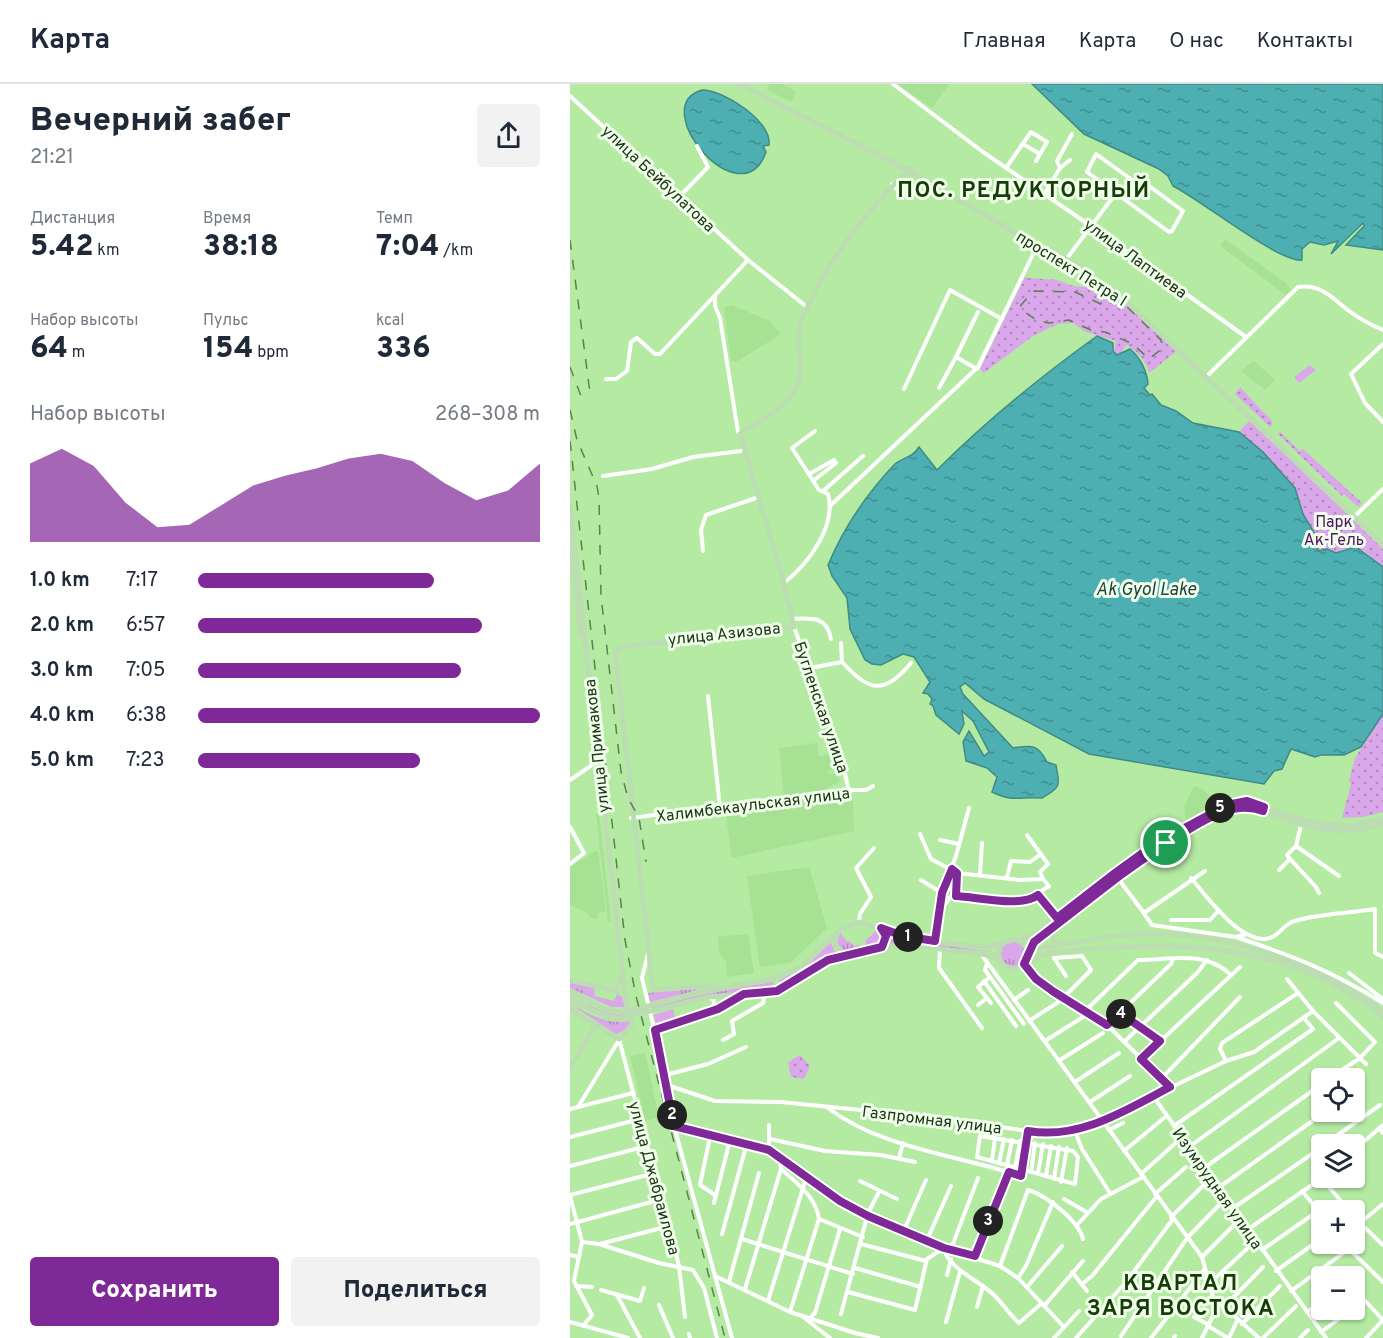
<!DOCTYPE html>
<html lang="ru">
<meta charset="utf-8">
<style>
body{margin:0;font-family:Overpass,sans-serif;background:#f2f2f3;color:#1f2937;height:100vh;display:flex;flex-direction:column;font-size:22px;white-space:nowrap}
*{box-sizing:border-box;margin:0}
p{font-size:20px;color:#747a83}
.icon{flex:none;width:33px;height:33px;fill:none;stroke:currentColor;stroke-width:2;stroke-linecap:round;stroke-linejoin:round}
.map{position:relative;flex:1;overflow:hidden}
.side{display:flex;flex-direction:column;background:#fff;width:570px}
.side>*{flex:none}
.tools{position:absolute;left:741px;top:984px;display:grid;gap:12px}
.tools a{display:grid;place-items:center;width:54px;height:54px;border-radius:6px;background:#fff;box-shadow:0 2px 4px #0004;font-size:30px}
.pin{position:absolute;display:grid;place-items:center;width:51px;height:51px;color:#fff;margin:-26px;border:3px solid #fff;border-radius:50%;box-shadow:0 2px 6px #0007}
.km{position:absolute;width:30px;height:30px;margin:-15px;border-radius:50%;background:#222;color:#fff;font-size:16px;line-height:30px;text-align:center}
.round{display:grid;place-items:center;flex:none;width:63px;height:63px;border-radius:6px;background:#f2f2f3}
.overview{display:flex;align-items:center;justify-content:space-between;height:102px;padding:0 30px}
h1{font-size:33px;font-weight:800;line-height:45px}
.metrics{display:grid;grid-template-columns:repeat(3,1fr);gap:9px;height:102px;padding:6px 30px}
.metrics div{display:grid;align-content:center}
.metrics b{font-size:30px;font-weight:800}
.metrics small{font-size:16px;font-weight:400}
.metrics p{font-size:16px}
.chart{height:168px;padding:12px 30px}
.chart p{display:flex;justify-content:space-between}
.chart svg{width:100%;height:108px;margin-top:6px;fill:#7f2897;opacity:.7}
.primary-button{display:flex;gap:12px;margin-top:auto;padding:12px 30px}
.primary-button a{flex:1;height:69px;border-radius:6px;background:#7f2897;color:#fff;font-size:24px;font-weight:800;line-height:69px;text-align:center}
.primary-button a+a{background:#f2f2f3;color:#1f2937}
ul{padding:0 30px;list-style:none;font-size:20px}
li{display:grid;grid-template-columns:96px 72px 1fr;align-items:center;height:45px}
li i{height:15px;border-radius:8px;background:#7f2897}
header{display:flex;align-items:center;gap:36px;box-sizing:border-box;height:84px;padding:0 30px;background:#fff;border-bottom:2px solid #e0e1e3}
header strong{font-size:28px}
nav{display:flex;gap:33px;margin-inline-start:auto;font-size:21px}
main{display:flex;flex:1;min-height:0}
.map>svg:first-child{display:block}
.built{fill:#a7e194}
.grass{fill:url(#grass-tufts)}
.park{fill:url(#park-dots)}
.water{fill:url(#water-ripples);stroke:#408b84;stroke-width:1.5}
.lines{fill:none;stroke-linecap:round;stroke-linejoin:round}
.minor{stroke:#fff;stroke-width:4}
.major{stroke:#bcddb1;stroke-width:5}
.rail{stroke:#5d7f52;stroke-width:1.5;stroke-dasharray:10 10;stroke-linecap:butt}
.route-casing{stroke:#fff;stroke-width:12}
.route{stroke:#7f2897;stroke-width:8}
.labels{text-anchor:middle;stroke-width:6;stroke-linejoin:round;paint-order:stroke}
.street-label{font-size:16px;fill:#21361a;stroke:#efffea}
.park-label{font-size:16px;fill:#540f66;stroke:#efffea}
.water-label{font-size:18px;font-style:italic;fill:#203f40;stroke:#efffea}
.district-label{font-size:22px;font-weight:bold;letter-spacing:1.5px;fill:#183c09;stroke:#efffea}
</style>
<header>
<strong>Карта</strong>
<nav><a>Главная</a><a>Карта</a><a>О нас</a><a>Контакты</a></nav>
</header>
<main>
<section class="side">
<div class="overview"><div><h1>Вечерний забег</h1><p>21:21</p></div><a class="round"><svg class="icon" aria-label="share" viewBox="0 0 24 24"><path d="M12 15V3M7 8l5-5 5 5M5 13v7h14v-7"/></svg></a></div>
<div class="metrics">
<div><p>Дистанция</p><b>5.42<small> km</small></b></div>
<div><p>Время</p><b>38:18</b></div>
<div><p>Темп</p><b>7:04<small> /km</small></b></div>
</div>
<div class="metrics">
<div><p>Набор высоты</p><b>64<small> m</small></b></div>
<div><p>Пульс</p><b>154<small> bpm</small></b></div>
<div><p>kcal</p><b>336</b></div>
</div>
<div class="chart"><p><span>Набор высоты</span>268–308 m</p>
<svg viewBox="0 0 160 44" preserveAspectRatio="none"><path d="M0 44V12L10 6L20 13L30 28L40 38L50 37L60 29L70 21L80 17L90 14L100 10L110 8L120 11L130 20L140 27L150 23L160 12V44z"/></svg>
</div>
<ul>
<li><b>1.0 km</b>7:17<i style="width:69%"></i></li>
<li><b>2.0 km</b>6:57<i style="width:83%"></i></li>
<li><b>3.0 km</b>7:05<i style="width:77%"></i></li>
<li><b>4.0 km</b>6:38<i style="width:100%"></i></li>
<li><b>5.0 km</b>7:23<i style="width:65%"></i></li>
</ul>
<div class="primary-button"><a>Сохранить</a><a>Поделиться</a></div>
</section>
<div class="map">
<svg width="813" height="1254" viewBox="0 0 813 1254">
<defs>
<pattern id="grass-tufts" width="24" height="20" patternUnits="userSpaceOnUse" patternTransform="scale(1.5)"><rect width="24" height="20" fill="#dba7eb"/><path d="M3 7l-1-3M5 7V3M7 7l1-3M15 17l-1-3M17 17v-4M19 17l1-3" fill="none" stroke="#b189be"/></pattern>
<pattern id="park-dots" width="8" height="8" patternUnits="userSpaceOnUse" patternTransform="scale(1.5)"><rect width="8" height="8" fill="#dba7eb"/><path d="M2 2h.1M6 6h.1" fill="none" stroke="#b189be" stroke-width="1.8" stroke-linecap="round"/></pattern>
<pattern id="water-ripples" width="26" height="14" patternUnits="userSpaceOnUse" patternTransform="scale(1.5)"><rect width="26" height="14" fill="#4dafb2"/><path d="M2 4q2-2 4 0t4 0M15 11q2-2 4 0t4 0" fill="none" stroke="#408f90"/></pattern>
</defs>
<rect width="100%" height="100%" fill="#b5eaa3"/>
<g class="built">
<polygon points="200,0 213,0 226,8 221,18 197,6"/>
<polygon points="327,0 379,0 362,24"/>
<polygon points="655,155 716,199 721,206 716,211 650,162"/>
<polygon points="161,221 200,237 211,250 168,277 161,277 154,224"/>
<polygon points="684,277 705,296 695,306 671,287"/>
<polygon points="247,659 249,672 265,670 266,683 256,688 266,691 270,697 250,708 214,713 209,664"/>
<polygon points="624,702 634,706 649,722 616,741 614,723"/>
<polygon points="277,707 283,710 284,747 162,774 155,726"/>
<polygon points="26,729 29,729 41,837 38,837"/>
<polygon points="25,767 28,767 36,828 30,828 26,836 18,832 19,830 0,821 0,783"/>
<polygon points="239,783 257,844 220,879 190,883 177,792"/>
<polygon points="178,850 184,889 157,893 156,878 149,869 148,853"/>
<polygon points="75,969 89,1033 75,1037 60,972"/>
</g>
<g class="grass">
<polygon points="740,281 746,286 729,299 724,293"/>
<polygon points="306,847 311,849 310,859 295,863 296,856"/>
<polygon points="270,848 277,858 279,857 285,862 291,861 288,865 272,866 267,858"/>
<polygon points="318,851 338,857 425,868 317,859"/>
<polygon points="260,857 266,870 249,876 211,902 209,896 233,885"/>
<circle cx="443" cy="870" r="12"/>
<polygon points="203,898 205,903 200,906 139,911 47,932 34,929 0,913 34,928 47,931 123,912"/>
<polygon points="0,899 24,904 25,912 44,917 47,910 52,913 55,923 41,923 0,904"/>
<polygon points="126,905 126,907 80,918 78,909"/>
<path d="M0,920C19,930 37,941 59,937V944L46,950Z"/>
<polygon points="103,925 106,937 92,942 86,939 83,931"/>
</g>
<g class="park">
<path d="M455,193C466,196 482,194 489,197C499,200 503,203 514,203L520,196L549,212L607,267L579,289C577,278 567,266 556,261L551,269L547,270L544,267L546,257L516,248L503,239L488,240L463,252L414,289L410,285Z"/>
<polygon points="670,303 701,336 703,340 700,343 665,310"/>
<polygon points="680,336 813,465 813,483 794,467 775,465 766,469 749,467 744,459 745,449 733,430 725,404 688,364 669,348"/>
<polygon points="710,348 730,367 733,365 792,419 788,423 774,410 772,412 708,350"/>
<polygon points="813,630 813,728 793,733 772,734 781,700 779,696 785,674"/>
<polygon points="230,971 240,982 234,995 221,993 218,978"/>
</g>
<g class="water">
<path d="M462,0H813V166L776,161L794,142L793,139L761,170L768,157L754,161L740,158L732,165V176C711,180 628,114 603,102L598,92L589,85L514,50Z"/>
<path d="M132,6C154,6 202,37 199,61L193,62L196,68C172,136 75,23 132,6Z"/>
<path d="M527,252L543,259V267L547,271L560,265C570,273 577,287 578,300L574,304L580,311L582,310L591,321L606,327L623,339L669,348L693,368L725,404L733,430L745,450L744,459L749,467L757,465L766,469L786,463L813,483V630L791,663L774,671H751L745,673L721,665L712,685L704,687L694,700L519,670L414,615L395,599L390,603L393,610L443,664C462,661 468,660 477,678L486,681C489,701 493,702 472,714C449,712 445,719 422,708L427,693L417,684L396,677L393,658L399,647L414,672L419,668L403,637L392,627L394,640L389,650L366,631L363,622L360,620L362,615L358,610L353,609L360,598L344,573L333,570L311,581L302,580L295,576L280,545L277,514L262,492L258,481C274,443 295,412 323,382C331,373 342,375 349,363L367,386C417,336 470,293 527,252Z"/>
</g>
<g class="lines">
<g class="minor">
<polyline points="323,0 413,68 531,149 676,253"/>
<polyline points="0,12 178,176 237,223"/>
<polyline points="453,60 470,70"/>
<polygon points="526,70 562,96 571,96 613,127 602,147 599,148 517,88"/>
<polyline points="436,84 461,48 477,58 466,77"/>
<polyline points="490,84 500,76"/>
<polyline points="322,100 329,107 341,111"/>
<polyline points="475,109 490,84 487,77 502,50"/>
<polyline points="109,113 138,83 127,62"/>
<polyline points="495,177 546,109"/>
<polyline points="145,212 145,222 150,234 168,348"/>
<polyline points="813,260 781,290 795,319 813,338"/>
<polyline points="386,273 408,228"/>
<path d="M638,291L728,203C752,200 762,214 779,227C790,235 801,241 813,246"/>
<polyline points="36,295 46,295 57,287 61,258 67,254 85,270 90,270 178,176"/>
<polyline points="369,304 386,273 407,285"/>
<polyline points="334,305 380,206 432,235"/>
<polyline points="239,390 264,376 266,379 243,397"/>
<polyline points="33,392 82,385 123,373 171,367"/>
<polyline points="253,407 293,372"/>
<polyline points="261,421 408,283 467,162"/>
<polyline points="785,432 813,405"/>
<polyline points="133,467 131,446 136,431 186,414"/>
<path d="M214,499C238,480 267,442 258,410L249,406L222,364L245,347"/>
<path d="M222,535C242,534 257,532 261,555"/>
<polyline points="224,543 269,664 279,707"/>
<polyline points="271,559 272,578"/>
<path d="M240,584L272,578C298,606 313,613 341,579"/>
<polyline points="138,612 150,724"/>
<polyline points="0,696 28,677"/>
<polyline points="61,734 275,706 296,706 303,702"/>
<polyline points="731,741 726,762 769,792"/>
<polyline points="0,743 14,769 0,780"/>
<polyline points="350,750 361,775 387,789"/>
<polyline points="457,751 478,780 470,788 473,795"/>
<polyline points="370,756 389,760"/>
<polyline points="720,775 746,803 749,809"/>
<polyline points="709,786 720,775 717,771 726,762"/>
<polyline points="410,790 412,759"/>
<polyline points="437,793 441,777 460,778 471,770"/>
<polyline points="547,793 574,829 635,787"/>
<path d="M621,794C637,813 668,856 695,855C708,854 712,842 722,838C742,830 782,829 805,825V869L813,873"/>
<polyline points="351,796 372,809"/>
<polyline points="386,811 387,789"/>
<polyline points="468,811 487,834"/>
<polyline points="573,828 582,841 666,853 677,850"/>
<polyline points="369,829 380,813 456,817 479,802 473,795 450,796 387,789"/>
<polyline points="601,836 640,836 649,826"/>
<polyline points="289,838 290,830 301,813 286,784 304,764"/>
<path d="M666,853C723,872 762,887 813,919"/>
<polyline points="365,857 372,809 386,772 399,724"/>
<polyline points="370,865 369,884 412,944"/>
<polyline points="78,870 72,894 95,991 104,1042 162,1254"/>
<polyline points="411,870 632,1173 643,1213 689,1254"/>
<polyline points="417,879 415,886 454,940"/>
<polyline points="455,881 466,895 484,908 537,941 600,1003"/>
<polyline points="779,889 813,915"/>
<polyline points="420,893 408,903 421,919"/>
<polyline points="717,895 743,927 796,980"/>
<polyline points="414,897 446,942"/>
<polyline points="139,913 144,916 143,926"/>
<polyline points="493,914 521,886 512,872 484,874 496,892"/>
<polyline points="444,916 458,906"/>
<polyline points="408,921 417,914"/>
<path d="M515,927L568,876C600,876 633,866 659,889"/>
<polyline points="550,929 590,957"/>
<polyline points="459,937 490,917"/>
<polyline points="537,941 601,880 603,875"/>
<polyline points="85,946 148,925 171,912"/>
<polyline points="49,955 109,1182 115,1233"/>
<polyline points="153,956 164,950 162,937 193,919 194,914 191,909"/>
<polyline points="475,957 513,933"/>
<polyline points="554,958 627,889 637,876"/>
<polyline points="571,975 670,883"/>
<polyline points="490,976 533,949"/>
<polyline points="656,977 650,965 652,959 728,909"/>
<polyline points="95,991 138,980 176,963"/>
<polyline points="592,994 670,913"/>
<polyline points="759,994 789,975 805,958 766,919"/>
<polyline points="505,998 549,969"/>
<polyline points="97,1001 145,1017 211,1018 370,1034 471,1049 487,1049 522,1041 656,977 684,968 743,927"/>
<polyline points="784,1007 792,1001"/>
<polyline points="583,1012 756,1254"/>
<polyline points="520,1018 560,992"/>
<polyline points="8,1023 49,956"/>
<path d="M258,1024C312,1065 388,1071 451,1092L458,1058"/>
<polyline points="0,1025 63,1009"/>
<polyline points="199,1041 199,1066"/>
<polyline points="104,1042 199,1066 270,1117 298,1132 374,1164 430,1182 448,1194 494,1243"/>
<polyline points="604,1042 743,945 734,934"/>
<polyline points="809,1044 813,1049"/>
<polyline points="539,1046 553,1039"/>
<polyline points="505,1047 512,1065 540,1109"/>
<polygon points="410,1052 503,1067 508,1073 505,1100 407,1073"/>
<polyline points="0,1053 70,1035"/>
<polyline points="140,1053 130,1101 145,1111"/>
<polyline points="200,1055 255,1067 311,1071 345,1078"/>
<polyline points="755,1060 810,1021"/>
<polyline points="619,1063 769,954"/>
<polyline points="784,1066 813,1041"/>
<polyline points="554,1067 594,1034"/>
<path d="M210,1074L211,1085C227,1099 246,1113 249,1135L293,1153"/>
<polyline points="329,1074 333,1059"/>
<polyline points="422,1077 425,1054"/>
<polyline points="429,1079 434,1055"/>
<polyline points="437,1081 442,1056"/>
<polyline points="0,1082 77,1062"/>
<polyline points="445,1084 450,1057"/>
<polyline points="634,1084 752,1000"/>
<polyline points="784,1087 790,1093"/>
<polyline points="461,1088 465,1059"/>
<polyline points="468,1089 473,1060"/>
<polyline points="571,1090 609,1056"/>
<polyline points="476,1092 481,1062"/>
<polyline points="751,1094 778,1125"/>
<polyline points="484,1095 489,1063"/>
<polyline points="290,1097 327,1115"/>
<polyline points="491,1098 497,1064"/>
<polyline points="648,1104 755,1028"/>
<polyline points="732,1107 752,1131"/>
<polyline points="585,1110 616,1083"/>
<polyline points="0,1111 85,1089"/>
<polyline points="0,1112 12,1158 4,1197 22,1231 13,1242"/>
<polyline points="494,1115 518,1129"/>
<polyline points="144,1119 160,1056"/>
<polyline points="662,1125 752,1063"/>
<polyline points="601,1133 637,1098"/>
<polyline points="790,1139 813,1161"/>
<polyline points="0,1140 92,1115"/>
<polyline points="507,1141 531,1115 573,1093"/>
<polyline points="784,1144 813,1120"/>
<polyline points="334,1146 356,1096"/>
<polyline points="677,1146 752,1094"/>
<polyline points="152,1150 177,1059"/>
<polyline points="172,1155 283,1190"/>
<polyline points="357,1156 381,1102"/>
<polyline points="12,1158 29,1160 89,1179 123,1186 134,1204 147,1254"/>
<polyline points="30,1160 99,1142"/>
<polyline points="291,1160 356,1177"/>
<polyline points="774,1160 813,1198"/>
<polyline points="381,1165 408,1094"/>
<polyline points="692,1166 748,1127"/>
<polyline points="0,1171 9,1173"/>
<polyline points="405,1172 439,1088"/>
<polyline points="632,1173 665,1140"/>
<path d="M430,1182L458,1106C476,1111 509,1137 513,1155"/>
<polyline points="285,1184 351,1203"/>
<polyline points="706,1187 752,1154"/>
<polyline points="502,1188 517,1207"/>
<polyline points="377,1191 381,1175"/>
<polyline points="145,1192 220,1228 285,1249 308,1254"/>
<polyline points="448,1194 456,1182 483,1118"/>
<polyline points="159,1198 189,1089"/>
<polyline points="512,1200 522,1192 587,1112"/>
<polyline points="638,1201 681,1161"/>
<polyline points="6,1202 22,1203"/>
<polyline points="457,1203 492,1162"/>
<polyline points="175,1205 211,1085"/>
<polyline points="784,1205 813,1236"/>
<polyline points="31,1206 70,1217 74,1204"/>
<polyline points="721,1207 779,1165"/>
<path d="M278,1208L345,1226L357,1175L374,1164C376,1183 411,1198 424,1211C433,1220 439,1230 449,1239L472,1219"/>
<polyline points="47,1211 70,1254"/>
<polyline points="198,1217 237,1091"/>
<polyline points="89,1221 103,1254"/>
<polyline points="474,1222 513,1177"/>
<polyline points="407,1223 413,1202"/>
<polyline points="784,1223 794,1216"/>
<polyline points="653,1224 693,1183"/>
<polyline points="220,1228 249,1135"/>
<polyline points="737,1228 752,1217"/>
<polyline points="271,1230 298,1129 309,1108"/>
<polyline points="232,1232 260,1254"/>
<polyline points="241,1233 245,1229 270,1145"/>
<polyline points="624,1233 639,1241"/>
<polyline points="0,1238 58,1254"/>
<polyline points="376,1238 390,1188"/>
<polyline points="672,1240 710,1202"/>
<polyline points="638,1242 658,1254"/>
<polyline points="751,1248 781,1226"/>
<polyline points="119,1250 120,1254"/>
<polyline points="551,1252 617,1154 653,1117"/>
<polyline points="484,1254 509,1227"/>
<polyline points="506,1254 556,1198 603,1135"/>
<polyline points="581,1254 634,1186"/>
<polyline points="604,1254 605,1252"/>
<polyline points="632,1254 649,1220"/>
<polyline points="659,1254 667,1237"/>
<polyline points="693,1254 726,1222"/>
<polyline points="730,1254 738,1246"/>
<polyline points="796,1254 813,1236"/>
</g>
<g class="major">
<polyline points="169,0 338,86 546,208 813,460"/>
<polyline points="479,165 515,186"/>
<polyline points="0,421 54,902"/>
<polyline points="0,452 11,552"/>
<polyline points="482,844 483,856 492,860"/>
<polyline points="265,852 265,861 275,870"/>
<polyline points="450,856 467,849 585,760 657,721 677,717 724,734 760,741 782,742 813,735"/>
<path d="M432,860C425,871 430,883 443,885C455,883 464,873 476,870C497,866 519,865 540,864C637,856 734,870 813,932"/>
<polyline points="312,863 316,852 312,846"/>
<path d="M455,879L464,858L564,780L659,725C683,718 703,733 726,739C754,748 785,749 813,740"/>
<polyline points="0,896 47,907"/>
<polyline points="46,903 51,896 51,891"/>
<path d="M151,904L135,902L83,905L45,567L51,563L224,543L214,499L170,350C197,332 235,316 230,277C228,258 226,245 235,228C259,175 298,124 341,84"/>
<path d="M0,908L39,927L56,928L123,910L202,895L233,882L270,846L289,838L337,853L390,861L418,863L445,855L456,862L472,864C505,859 538,851 572,850C656,847 745,879 813,927"/>
<polyline points="0,916 33,931 47,935 138,913 203,908 259,876 312,863 340,861 417,871 423,872 432,880"/>
<polyline points="0,925 49,955 62,941 53,901"/>
<polyline points="0,984 26,941"/>
</g>
<g class="rail">
<polyline points="0,156 20,309"/>
<polygon points="464,207 505,208 535,222 544,217 552,218 590,255 594,263 579,275 563,260 535,248 521,246 499,236 479,239 468,237 450,225 451,221"/>
<polyline points="0,283 14,320"/>
<polyline points="0,326 7,356 27,402 29,414 31,512 51,688 58,714 69,734 76,778"/>
<polyline points="0,357 55,856 66,912 155,1254"/>
</g>
</g>
<g class="lines">
<g class="route-casing">
<path id="route" d="M596,759L548,793L545,789L487,834L468,811C451,824 408,813 386,812L387,789L382,785L372,809L365,857L333,852L311,844L316,852L312,863L258,876L207,907L174,910L148,925L85,946L104,1042L199,1066L270,1117L298,1132L374,1164L405,1172L439,1088L451,1092L458,1047C510,1056 556,1026 600,1003L571,975L590,957L550,929L537,941L484,908L466,895L454,880L464,858L548,793L545,789L585,760L657,721L677,717L694,723L693,727C659,714 625,743 596,759"/>
</g>
<use href="#route" class="route"/>
</g>
<g class="labels">
<g class="street-label">
<text transform="translate(89 94) rotate(43)" y="6">улица Бейбулатова</text>
<text transform="translate(566 174) rotate(36)" y="6">улица Лаптиева</text>
<text transform="translate(502 184) rotate(32)" y="6">проспект Петра I</text>
<text transform="translate(154 549) rotate(-6)" y="6">улица Азизова</text>
<text transform="translate(252 623) rotate(71)" y="6">Бугленская улица</text>
<text transform="translate(26 662) rotate(-96)" y="6">улица Примакова</text>
<text transform="translate(183 720) rotate(-7)" y="6">Халимбекаульская улица</text>
<text transform="translate(362 1035) rotate(7)" y="6">Газпромная улица</text>
<text transform="translate(85 1094) rotate(75)" y="6">улица Джабраилова</text>
<text transform="translate(648 1104) rotate(55)" y="6">Изумрудная улица</text>
</g>
<g class="park-label">
<text x="764" y="443">Парк<tspan x="764" dy="18">Ак-Гель</tspan></text>
</g>
<g class="water-label">
<text x="576" y="511">Ak Gyol Lake</text>
</g>
<g class="district-label">
<text x="454" y="113">ПОС. РЕДУКТОРНЫЙ</text>
<text x="611" y="1206">КВАРТАЛ<tspan x="611" dy="25">ЗАРЯ ВОСТОКА</tspan></text>
</g>
</g>
</svg>
<div class="tools">
<a><svg class="icon" aria-label="locate" viewBox="0 0 24 24"><circle cx="12" cy="12" r="6"/><path d="M12 2v4M12 18v4M2 12h4M18 12h4"/></svg></a>
<a><svg class="icon" aria-label="layers" viewBox="0 0 24 24"><path d="M12 4l9 5-9 5-9-5zM3 14l9 5 9-5"/></svg></a>
<a>+</a>
<a>−</a>
</div>
<div class="pin" style="left:596px;top:759px;background:#1e9e55"><svg class="icon" aria-label="arrive" viewBox="0 0 24 24"><path d="M6 21V4h12l-3 4 3 4H6"/></svg></div>
<b class="km" style="left:338px;top:853px">1</b>
<b class="km" style="left:102px;top:1031px">2</b>
<b class="km" style="left:418px;top:1137px">3</b>
<b class="km" style="left:551px;top:930px">4</b>
<b class="km" style="left:650px;top:724px">5</b>
</div>
</main>
